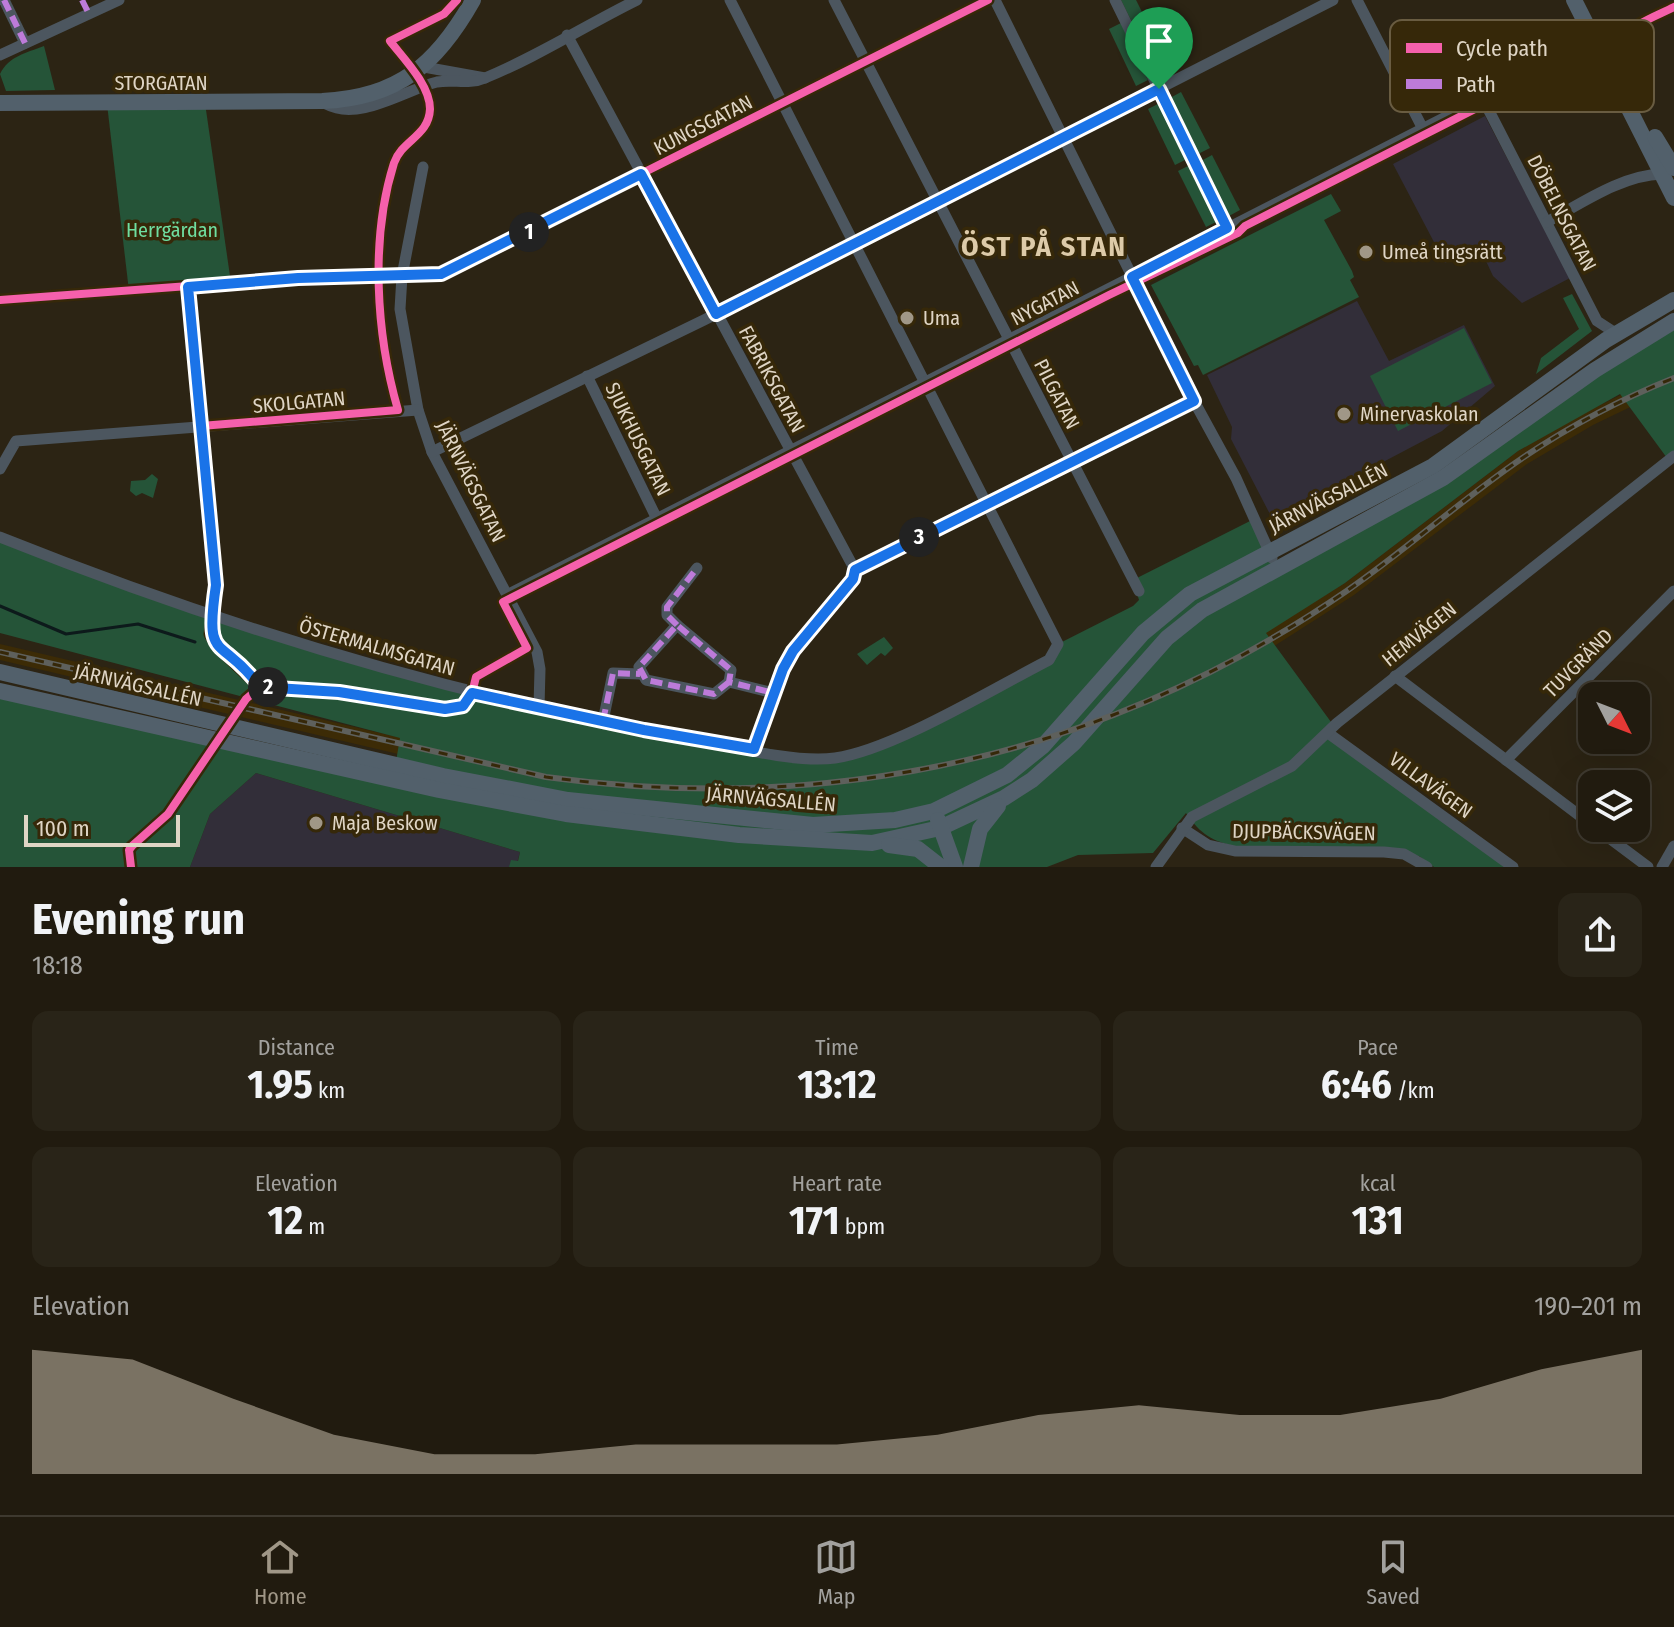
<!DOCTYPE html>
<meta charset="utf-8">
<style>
body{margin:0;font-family:"Fira Sans Condensed",sans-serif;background:#292418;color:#f1f3f6;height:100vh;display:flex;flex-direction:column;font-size:30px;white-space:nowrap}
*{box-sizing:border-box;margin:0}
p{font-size:26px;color:#a2a19e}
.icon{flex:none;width:44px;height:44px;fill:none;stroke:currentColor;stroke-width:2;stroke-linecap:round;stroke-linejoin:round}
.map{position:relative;height:867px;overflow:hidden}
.details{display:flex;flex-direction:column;background:#211b0f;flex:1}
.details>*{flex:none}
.needle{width:52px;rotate:132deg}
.buttons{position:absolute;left:1578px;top:682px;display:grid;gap:16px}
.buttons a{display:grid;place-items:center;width:72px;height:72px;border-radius:16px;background:#211b0f;box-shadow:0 8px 32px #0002,0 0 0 2px #3e392f;font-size:40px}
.scale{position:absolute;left:24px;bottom:20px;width:156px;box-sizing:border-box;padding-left:8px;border:4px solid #dfd5c5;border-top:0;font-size:22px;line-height:28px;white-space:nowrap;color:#dfd5c5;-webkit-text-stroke:6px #362809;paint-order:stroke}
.pin{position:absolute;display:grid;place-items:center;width:68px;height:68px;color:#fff;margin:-82px -34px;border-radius:50% 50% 50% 0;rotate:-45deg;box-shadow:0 0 8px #0007}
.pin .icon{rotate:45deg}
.km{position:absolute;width:40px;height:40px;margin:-20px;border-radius:50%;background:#222;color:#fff;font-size:22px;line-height:40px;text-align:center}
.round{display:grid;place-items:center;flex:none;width:84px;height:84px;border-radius:16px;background:#292418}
.headline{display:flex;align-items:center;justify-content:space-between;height:136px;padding:0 32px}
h1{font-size:44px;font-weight:700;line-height:60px}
.stats{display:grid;grid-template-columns:repeat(3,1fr);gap:12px;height:136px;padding:8px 32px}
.stats div{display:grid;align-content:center;border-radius:16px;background:#292418;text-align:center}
.stats b{font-size:40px;font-weight:700}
.stats small{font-size:22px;font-weight:400}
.stats p{font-size:22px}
.chart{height:224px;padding:16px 32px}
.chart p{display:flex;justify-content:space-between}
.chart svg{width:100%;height:144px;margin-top:8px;fill:#a09787;opacity:.7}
.menu{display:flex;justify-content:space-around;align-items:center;height:112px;border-top:2px solid #3e392f;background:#211b0f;font-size:22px;color:#a2a19e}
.menu a{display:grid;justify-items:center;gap:4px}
.menu .on{color:#a09787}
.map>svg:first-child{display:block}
.built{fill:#3c2b06}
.education{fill:#322e39}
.green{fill:#255438}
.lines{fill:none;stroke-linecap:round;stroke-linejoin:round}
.stream{stroke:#0d1a1b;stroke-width:3}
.street{stroke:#4c565f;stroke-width:11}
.secondary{stroke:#52606b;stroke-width:16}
.rail-casing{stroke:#5e605c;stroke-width:6}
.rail{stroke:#362809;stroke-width:3;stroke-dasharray:9;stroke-linecap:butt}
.quiet{stroke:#bd7bd9;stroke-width:6;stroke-dasharray:12 6;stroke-linecap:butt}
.cycleway-casing{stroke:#362809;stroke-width:13}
.cycleway{stroke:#f560ab;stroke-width:8}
.route-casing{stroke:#fff;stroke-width:16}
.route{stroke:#1a73e8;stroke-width:10}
.poi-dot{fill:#a09787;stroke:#362809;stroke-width:3}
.labels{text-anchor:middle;stroke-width:7;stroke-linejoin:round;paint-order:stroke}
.street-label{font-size:20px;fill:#dfd5c5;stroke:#362809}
.park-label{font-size:20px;fill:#6fdea0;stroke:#362809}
.poi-label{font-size:20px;fill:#dfd5c5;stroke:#362809;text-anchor:start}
.district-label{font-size:28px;font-weight:bold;letter-spacing:2px;fill:#ddcba9;stroke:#362809}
.key{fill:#362809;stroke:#695c41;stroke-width:2}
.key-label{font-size:22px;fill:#dfd5c5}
</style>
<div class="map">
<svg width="1674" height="867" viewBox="0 0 1674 867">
<rect width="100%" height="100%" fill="#2c2414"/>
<polygon class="built" points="1674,369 1674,386 1593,425 1527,464 1354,595 1254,659 1155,707 1074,738 974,768 897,783 799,795 718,798 634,795 545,785 466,770 0,660 0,644 470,754 586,775 718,783 798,779 895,768 1039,733 1124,703 1211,664 1345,583 1518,451 1586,412"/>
<g class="education">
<polygon points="1485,116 1570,278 1522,303 1493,276 1479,246 1445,263 1393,164"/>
<polygon points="1357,301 1389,361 1464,325 1495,386 1442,431 1273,520 1231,439 1232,427 1207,375"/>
<polygon points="256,773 520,852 516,867 190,867 210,814"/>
</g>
<g class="green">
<polygon points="1121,0 1136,0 1170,68 1158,74"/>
<polygon points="1121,23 1148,80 1136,86 1109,29"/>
<path d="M44,46L55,90L6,91L0,74C9,56 26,53 44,46Z"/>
<polygon points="1181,92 1210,148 1198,154 1170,98"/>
<polygon points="205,103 231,283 129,291 107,104"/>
<polygon points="1160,103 1187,159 1175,165 1148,109"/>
<polygon points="1212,155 1240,210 1229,216 1201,161"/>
<polygon points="1190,165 1218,221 1206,227 1178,171"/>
<polygon points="1331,194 1341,211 1324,220 1352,271 1354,277 1350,280 1359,297 1203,375 1198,365 1194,366 1151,285"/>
<polygon points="1572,294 1592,331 1536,374 1541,358 1579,329 1563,298"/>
<path d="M1674,321V454L1667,458L1620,394L1518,451L1345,583L1266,633L1331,722L1321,732L1505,867H1434L1419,856L1238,847C1212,841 1201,835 1186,813L1153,853L1078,855L1047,867H509L511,860L518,861L520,852L256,773L210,814L190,867H0V691L393,779L400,738L0,633V537L85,570L472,693L822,759L905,733L1049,660L1058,644L1133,606L1139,600L1133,580L1256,518L1276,566L1400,500Z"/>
<polygon points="1464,328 1492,383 1398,431 1370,376"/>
<polygon points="152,474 158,479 153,498 142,493 136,496 130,491 131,481 145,480"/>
<polygon points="884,637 893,648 885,656 881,653 867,665 857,654"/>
</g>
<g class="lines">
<polyline class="stream" points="0,606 66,634 138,624 195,642"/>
<g class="street">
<polyline points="4,0 25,43"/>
<polyline points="834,0 1139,591"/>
<polyline points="995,0 1194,401 1236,478 1272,558"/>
<polyline points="1115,0 1227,228"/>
<polyline points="1357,0 1423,129"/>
<polyline points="567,35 855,570"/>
<polyline points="0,55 119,0"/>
<polyline points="424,67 485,78"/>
<polyline points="1483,99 1597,321 1617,334"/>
<path d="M326,104C359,122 405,90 437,82C453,79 469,85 485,78C537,57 586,25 637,0"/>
<polyline points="423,167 402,276 400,309 418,410 432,452 537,652 540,669 539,707"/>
<path d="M1547,222C1582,203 1622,175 1662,174"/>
<polyline points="188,287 209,497"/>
<polyline points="0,300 298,278 441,274 988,0"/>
<polyline points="587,376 657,519"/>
<polyline points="432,452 704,320 1333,0"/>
<polyline points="0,469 16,441 418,410"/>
<path d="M0,537C220,625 446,694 679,736C722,744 794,764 835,758C893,750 994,688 1049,660L1058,644L730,0"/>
<polyline points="509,594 1603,37"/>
<polyline points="677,625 667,615 667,607 697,568"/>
<polyline points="1395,676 1592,825"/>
<polyline points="729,682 714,694 646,680 639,667 677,625 731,670 729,682 774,693"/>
<polyline points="603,721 613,673 640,674"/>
<polyline points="1328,733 1513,867"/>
<polyline points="754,749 783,669 793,651 853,579 855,570 1194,401"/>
<polyline points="1506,760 1674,591"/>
<polyline points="1182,828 1208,845 1235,851 1384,852 1404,854 1427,867"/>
<polyline points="1596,828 1648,867"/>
<polyline points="1156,867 1192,817 1292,766 1337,723 1674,456"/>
<polyline points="1662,867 1674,846"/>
</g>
<g class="secondary">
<polyline points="1574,0 1674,198"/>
<path d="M0,103L322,101C398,98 437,64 473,0"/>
<polyline points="1655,137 1674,168"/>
<polyline points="0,672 443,776 568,800 813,825 895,820 934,811 1007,775 1043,746 1143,633 1190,594 1433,466 1606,340 1674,300"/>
<polyline points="0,691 439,790 566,814 739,835 872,843 940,828 1004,798 1032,780 1074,743 1167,638 1202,610 1443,478 1595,370 1674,321"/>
<polyline points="938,820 955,867"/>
<polyline points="889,845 918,849 941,867"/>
<polyline points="971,867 980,829 998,806"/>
</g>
<g class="rail-casing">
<path id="rail" d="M0,652L546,777C834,816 1108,756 1348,590C1407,549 1461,500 1521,459C1568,427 1621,399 1674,378"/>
</g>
<use href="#rail" class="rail"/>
<g class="quiet">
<polyline points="4,0 25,43"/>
<polyline points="82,0 89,14"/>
<polyline points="677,625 667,615 667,607 697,568"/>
<polyline points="729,682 714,694 646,680 639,667 677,625 731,670 729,682 774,693"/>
<polyline points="603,721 613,673 640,674"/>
</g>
<g class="cycleway-casing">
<g id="cycleway">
<polyline points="0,300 298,278 441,274 988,0"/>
<path d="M260,687L218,647L210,634L216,585L201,426L398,410C376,334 370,239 394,163C402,140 429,136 430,109C430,85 404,59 390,41L444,14L457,0"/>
<path d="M131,867L129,850L132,846L168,814L246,699L260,687L339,692L445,709L463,706L472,693L476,677L527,648L503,602L1109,295L1238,233L1245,226L1583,54C1622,55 1612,41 1638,25C1649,18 1662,13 1674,7"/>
</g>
</g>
<use href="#cycleway" class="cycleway"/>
</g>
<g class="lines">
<g class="route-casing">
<path id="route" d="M1159,89L1227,228L1132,277L1194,401L855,570L853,579L793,651L783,669L754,749L644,730L472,693L463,706L445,709L339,692L260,687C221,634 204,665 216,585L188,287L298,278L441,274L641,174L716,314Z"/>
</g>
<use href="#route" class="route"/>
</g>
<g class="poi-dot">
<circle cx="1366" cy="252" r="8"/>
<circle cx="907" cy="318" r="8"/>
<circle cx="1344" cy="414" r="8"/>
<circle cx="316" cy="823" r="8"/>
</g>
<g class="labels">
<g class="street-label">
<text x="161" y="90">STORGATAN</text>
<text transform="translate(703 125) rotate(-27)" y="7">KUNGSGATAN</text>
<text transform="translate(1562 213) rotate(63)" y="7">DÖBELNSGATAN</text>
<text transform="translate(1045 303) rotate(-27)" y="7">NYGATAN</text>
<text transform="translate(772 379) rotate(62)" y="7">FABRIKSGATAN</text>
<text transform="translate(1057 394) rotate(63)" y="7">PILGATAN</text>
<text transform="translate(299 402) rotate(-5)" y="7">SKOLGATAN</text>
<text transform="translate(638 439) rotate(64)" y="7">SJUKHUSGATAN</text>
<text transform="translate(471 481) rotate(64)" y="7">JÄRNVÄGSGATAN</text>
<text transform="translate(1328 498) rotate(-27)" y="7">JÄRNVÄGSALLÉN</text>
<text transform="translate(1419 634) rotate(-39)" y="7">HEMVÄGEN</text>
<text transform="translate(377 647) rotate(16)" y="7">ÖSTERMALMSGATAN</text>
<text transform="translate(1578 663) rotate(-45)" y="7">TUVGRÄND</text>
<text transform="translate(138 685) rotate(13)" y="7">JÄRNVÄGSALLÉN</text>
<text transform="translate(1431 785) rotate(36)" y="7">VILLAVÄGEN</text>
<text transform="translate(771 799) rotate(5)" y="7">JÄRNVÄGSALLÉN</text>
<text transform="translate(1304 832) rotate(1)" y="7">DJUPBÄCKSVÄGEN</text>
</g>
<g class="park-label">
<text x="172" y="237">Herrgärdan</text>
</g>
<g class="poi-label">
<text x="1382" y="259">Umeå tingsrätt</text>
<text x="923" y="325">Uma</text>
<text x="1360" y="421">Minervaskolan</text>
<text x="332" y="830">Maja Beskow</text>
</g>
<g class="district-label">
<text x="1044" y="256">ÖST PÅ STAN</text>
</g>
</g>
<rect x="1390" y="20" width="264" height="92" rx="12" class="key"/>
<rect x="1406" y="43" width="36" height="10" fill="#f560ab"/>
<rect x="1406" y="79" width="36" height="10" fill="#bd7bd9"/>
<g class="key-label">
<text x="1456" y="56">Cycle path</text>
<text x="1456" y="92">Path</text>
</g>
</svg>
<div class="buttons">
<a><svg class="needle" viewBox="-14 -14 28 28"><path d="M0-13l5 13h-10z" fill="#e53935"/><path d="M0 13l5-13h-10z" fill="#a2a19e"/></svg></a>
<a><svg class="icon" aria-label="layers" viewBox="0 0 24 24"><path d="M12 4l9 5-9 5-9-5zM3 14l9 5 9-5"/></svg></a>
</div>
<div class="scale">100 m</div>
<div class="pin" style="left:1159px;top:89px;background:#1e9e55"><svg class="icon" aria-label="arrive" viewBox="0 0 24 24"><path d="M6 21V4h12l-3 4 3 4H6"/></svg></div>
<b class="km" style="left:529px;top:232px">1</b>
<b class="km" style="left:268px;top:687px">2</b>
<b class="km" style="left:919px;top:537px">3</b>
</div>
<section class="details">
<div class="headline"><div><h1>Evening run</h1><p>18:18</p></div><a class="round"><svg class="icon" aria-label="share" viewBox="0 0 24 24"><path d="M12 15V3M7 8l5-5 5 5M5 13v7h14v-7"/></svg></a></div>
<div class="stats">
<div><p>Distance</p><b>1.95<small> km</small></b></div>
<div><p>Time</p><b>13:12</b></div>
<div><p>Pace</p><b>6:46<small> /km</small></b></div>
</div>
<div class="stats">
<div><p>Elevation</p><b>12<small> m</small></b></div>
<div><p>Heart rate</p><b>171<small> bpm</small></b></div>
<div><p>kcal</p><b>131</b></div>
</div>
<div class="chart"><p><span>Elevation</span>190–201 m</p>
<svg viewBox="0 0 160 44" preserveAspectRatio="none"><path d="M0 44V6L10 9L20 21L30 32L40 38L50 38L60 35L70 35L80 35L90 32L100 26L110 23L120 26L130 26L140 21L150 12L160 6V44z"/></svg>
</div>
</section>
<nav class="menu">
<a class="on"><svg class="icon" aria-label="home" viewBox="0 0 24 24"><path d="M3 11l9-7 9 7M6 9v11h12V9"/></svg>Home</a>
<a><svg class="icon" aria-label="map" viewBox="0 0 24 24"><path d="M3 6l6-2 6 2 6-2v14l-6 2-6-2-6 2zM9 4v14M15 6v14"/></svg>Map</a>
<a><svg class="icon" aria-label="saved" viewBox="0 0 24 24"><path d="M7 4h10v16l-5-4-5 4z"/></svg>Saved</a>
</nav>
